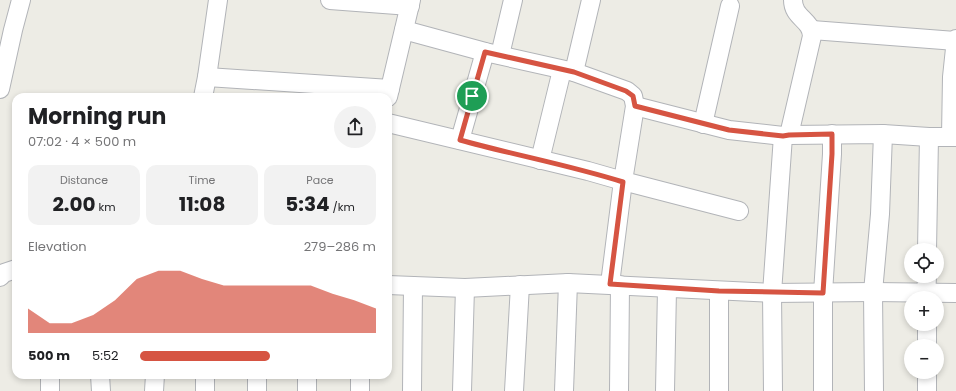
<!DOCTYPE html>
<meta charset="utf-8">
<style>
body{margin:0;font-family:Poppins,sans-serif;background:#f2f2f2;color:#202124;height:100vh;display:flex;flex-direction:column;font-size:15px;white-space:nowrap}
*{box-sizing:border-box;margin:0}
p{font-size:13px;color:#757577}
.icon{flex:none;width:22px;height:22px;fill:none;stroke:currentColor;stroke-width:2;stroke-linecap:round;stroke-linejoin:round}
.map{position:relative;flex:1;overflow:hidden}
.panel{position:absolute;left:12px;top:93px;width:380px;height:286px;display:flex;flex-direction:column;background:#fff;border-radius:12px;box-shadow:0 2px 6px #0003}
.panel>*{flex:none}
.controls{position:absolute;left:904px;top:243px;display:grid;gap:8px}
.controls a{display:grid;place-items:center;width:40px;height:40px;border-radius:50%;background:#fff;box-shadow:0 2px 6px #0003;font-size:20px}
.pin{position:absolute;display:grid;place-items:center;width:34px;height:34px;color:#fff;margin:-17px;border:2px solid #fff;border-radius:50%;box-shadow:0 1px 4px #0007}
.round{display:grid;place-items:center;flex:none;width:42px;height:42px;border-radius:21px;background:#f2f2f2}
.summary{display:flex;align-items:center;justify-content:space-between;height:68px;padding:0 16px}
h1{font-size:22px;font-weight:700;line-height:30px}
.figures{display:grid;grid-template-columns:repeat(3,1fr);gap:6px;height:68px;padding:4px 16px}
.figures div{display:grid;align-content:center;border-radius:10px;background:#f2f2f2;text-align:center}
.figures b{font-size:20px;font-weight:700}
.figures small{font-size:11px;font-weight:400}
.figures p{font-size:11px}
.chart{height:112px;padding:8px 16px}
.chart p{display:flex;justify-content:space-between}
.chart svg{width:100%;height:72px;margin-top:4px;fill:#d65442;opacity:.7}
ul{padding:0 16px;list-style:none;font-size:13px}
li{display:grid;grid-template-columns:64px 48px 1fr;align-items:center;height:30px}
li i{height:10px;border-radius:5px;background:#d65442}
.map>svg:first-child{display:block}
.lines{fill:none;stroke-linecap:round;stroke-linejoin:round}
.minor-casing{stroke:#b2b4b8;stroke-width:20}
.minor{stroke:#fff;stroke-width:18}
.route-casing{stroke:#fff;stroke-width:8}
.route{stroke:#d65442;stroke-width:5}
</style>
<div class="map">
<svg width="956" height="391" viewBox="0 0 956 391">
<rect width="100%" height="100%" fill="#edece5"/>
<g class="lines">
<g class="minor-casing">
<g id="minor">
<polyline points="330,0 410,6"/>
<polyline points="404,30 485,52 574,72 627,91 633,96 635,106 623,181 610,284"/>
<polyline points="812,30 956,41"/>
<polyline points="500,55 513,0"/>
<polyline points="574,72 591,0"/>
<polyline points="207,77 390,89"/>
<polyline points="0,89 13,30 21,0"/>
<polyline points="203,97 207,77 218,0"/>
<polyline points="388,97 411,0"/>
<polyline points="635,106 729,130 783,136 789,135 883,134 929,137 956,137"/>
<polyline points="388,123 588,171 623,181 739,211"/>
<polyline points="703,124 730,6"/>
<path d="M789,135L812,36C811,19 793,18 793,0"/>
<polyline points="951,136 952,77 956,39"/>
<polyline points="460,140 485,52"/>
<polyline points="540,160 562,70"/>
<polyline points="927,250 929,137"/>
<polyline points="0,277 4,273 16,269"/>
<polyline points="388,285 465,288 568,283 772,293 873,292 956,293"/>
<polyline points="926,298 927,276"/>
<polyline points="927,324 927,346"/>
<polyline points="927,372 927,391"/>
<polyline points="50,375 50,391"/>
<polyline points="100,375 101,391"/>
<polyline points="360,375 360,391"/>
<polyline points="154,391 155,375"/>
<polyline points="205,391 205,375"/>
<polyline points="257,391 257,375"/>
<polyline points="307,391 307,375"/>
<polyline points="412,391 413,286"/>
<polyline points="462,391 465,288"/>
<polyline points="514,391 520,285"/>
<polyline points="564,391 568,283"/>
<polyline points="619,391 620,285"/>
<polyline points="665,391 667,289"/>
<polyline points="719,391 719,291"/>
<polyline points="773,391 772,293 783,136"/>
<polyline points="823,391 823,293 832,154 832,134"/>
<polyline points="874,391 873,292 880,214 883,134"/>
</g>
</g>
<use href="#minor" class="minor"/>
</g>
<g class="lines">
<g class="route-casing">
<path id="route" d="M485,52L574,72L626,91L633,96L635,106L729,130L783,136L789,135L832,134V154L823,293L719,291L610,284L623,182C569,165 514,155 460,140Z"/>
</g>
<use href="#route" class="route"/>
</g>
</svg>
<div class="controls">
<a><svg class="icon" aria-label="locate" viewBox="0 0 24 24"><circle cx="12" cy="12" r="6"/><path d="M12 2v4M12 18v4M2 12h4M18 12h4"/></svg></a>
<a>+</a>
<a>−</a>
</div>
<div class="pin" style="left:472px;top:96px;background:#1e9e55"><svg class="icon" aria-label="arrive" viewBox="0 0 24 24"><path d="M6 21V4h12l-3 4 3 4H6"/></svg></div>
<section class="panel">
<div class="summary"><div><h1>Morning run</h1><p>07:02 · 4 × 500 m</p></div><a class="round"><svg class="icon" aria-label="share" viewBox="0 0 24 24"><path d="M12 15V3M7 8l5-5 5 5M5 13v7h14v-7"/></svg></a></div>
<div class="figures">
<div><p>Distance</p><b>2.00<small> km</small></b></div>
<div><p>Time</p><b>11:08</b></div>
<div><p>Pace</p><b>5:34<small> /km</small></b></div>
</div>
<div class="chart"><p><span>Elevation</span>279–286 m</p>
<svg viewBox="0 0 160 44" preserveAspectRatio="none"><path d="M0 44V29L10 38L20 38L30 33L40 24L50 11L60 6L70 6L80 11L90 15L100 15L110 15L120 15L130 15L140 20L150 24L160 29V44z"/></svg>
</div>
<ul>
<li><b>500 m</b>5:52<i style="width:55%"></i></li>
</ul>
</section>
</div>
